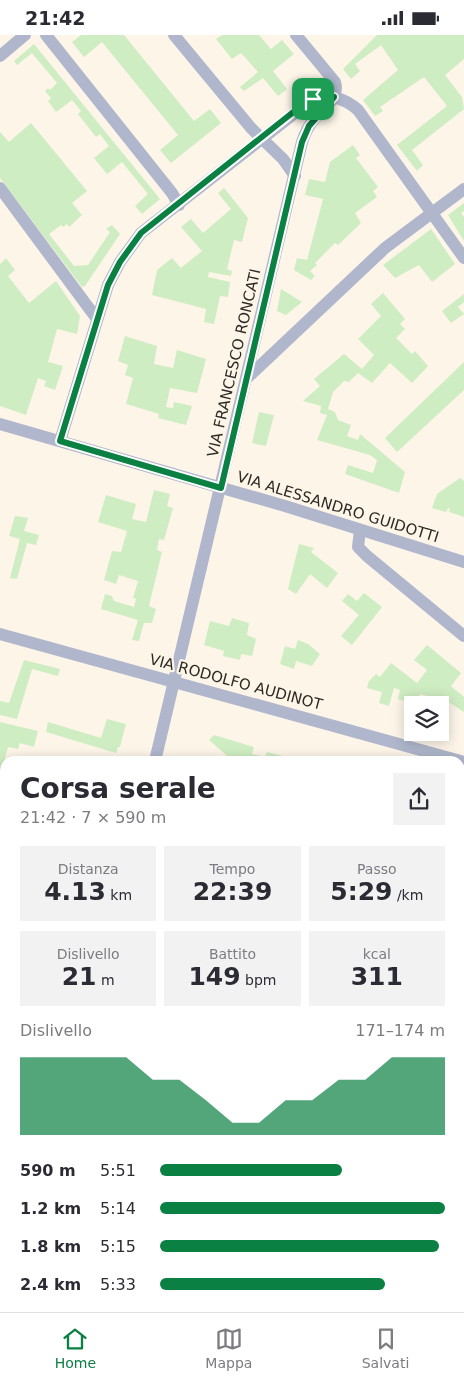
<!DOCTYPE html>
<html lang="it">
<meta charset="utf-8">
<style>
body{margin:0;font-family:"DejaVu Sans",sans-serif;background:#f2f2f3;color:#2b2b33;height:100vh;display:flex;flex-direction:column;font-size:19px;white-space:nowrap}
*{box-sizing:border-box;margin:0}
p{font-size:16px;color:#7c7c81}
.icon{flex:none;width:28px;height:28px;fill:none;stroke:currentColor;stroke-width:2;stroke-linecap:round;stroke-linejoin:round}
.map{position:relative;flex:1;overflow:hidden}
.drawer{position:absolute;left:0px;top:721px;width:465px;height:556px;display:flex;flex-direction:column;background:#fff;border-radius:15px 15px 0 0;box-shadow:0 2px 12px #0003}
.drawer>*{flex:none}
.fabs{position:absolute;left:404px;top:661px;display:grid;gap:10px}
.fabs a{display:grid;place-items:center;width:45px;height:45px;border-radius:0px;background:#fff;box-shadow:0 2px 12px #0003;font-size:25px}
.pin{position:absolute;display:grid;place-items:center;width:42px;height:42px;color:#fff;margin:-21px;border-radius:10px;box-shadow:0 2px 8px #0006}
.round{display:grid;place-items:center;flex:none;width:52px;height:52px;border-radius:0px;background:#f2f2f3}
.overview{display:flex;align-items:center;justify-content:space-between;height:85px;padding:0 20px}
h1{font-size:28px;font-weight:700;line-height:38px}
.figures{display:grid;grid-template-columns:repeat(3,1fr);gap:8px;height:85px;padding:5px 20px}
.figures div{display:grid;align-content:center;border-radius:0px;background:#f2f2f3;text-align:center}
.figures b{font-size:25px;font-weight:700}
.figures small{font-size:14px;font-weight:400}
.figures p{font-size:14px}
.chart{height:140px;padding:10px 20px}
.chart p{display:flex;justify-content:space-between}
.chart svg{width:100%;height:90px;margin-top:5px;fill:#0b8043;opacity:.7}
ul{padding:0 20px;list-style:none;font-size:16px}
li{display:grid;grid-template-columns:80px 60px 1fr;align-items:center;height:38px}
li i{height:12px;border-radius:6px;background:#0b8043}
.status{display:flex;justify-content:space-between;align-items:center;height:35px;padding:0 25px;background:#fff;direction:ltr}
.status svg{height:14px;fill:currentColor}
.dock{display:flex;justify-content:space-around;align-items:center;height:70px;border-top:1px solid #e1e1e2;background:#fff;font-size:14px;color:#7c7c81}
.dock a{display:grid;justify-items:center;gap:2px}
.dock .on{color:#0b8043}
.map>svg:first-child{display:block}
.green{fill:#cfedc2}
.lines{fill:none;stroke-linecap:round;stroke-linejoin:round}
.minor{stroke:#b0b7cc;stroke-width:12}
.major{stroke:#7681a7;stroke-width:16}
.route-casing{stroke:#fff;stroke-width:10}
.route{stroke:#0b8043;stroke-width:6}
.labels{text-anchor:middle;stroke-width:4.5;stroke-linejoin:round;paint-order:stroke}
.street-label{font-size:15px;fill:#2d2a25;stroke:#fdf5e8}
</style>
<div class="status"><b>21:42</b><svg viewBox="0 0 49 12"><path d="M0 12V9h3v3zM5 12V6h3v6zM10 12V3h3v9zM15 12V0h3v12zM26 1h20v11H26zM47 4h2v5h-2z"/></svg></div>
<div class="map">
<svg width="464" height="1277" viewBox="0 0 464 1277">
<rect width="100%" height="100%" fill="#fdf5e8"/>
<g class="green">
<polygon points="81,0 124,0 194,86 210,74 221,88 171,128 160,115 178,100 102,7 84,22 72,7"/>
<polygon points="222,0 259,0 271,14 282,5 294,19 273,36 287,54 278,61 263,43 244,56 240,52 258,37 241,18 232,24 216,4"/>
<polygon points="377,0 464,0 464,24 445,40 462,62 464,74 412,115 423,130 417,136 397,110 447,71 424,42 380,72 383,76 375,81 363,65 398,35 381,10 355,29 360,36 351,44 343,34"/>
<polygon points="34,9 160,164 142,179 135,171 148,159 122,127 107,139 94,123 109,111 100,99 96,102 78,79 81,76 72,65 56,77 48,66 51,63 45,56 48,53 50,55 57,48 32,18 17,30 14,26"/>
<polygon points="31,88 87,156 72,168 82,180 69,192 67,189 63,192 61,190 49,199 74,231 88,230 110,197 106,194 112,190 120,199 85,251 82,252 0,143 0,97 9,107"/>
<polygon points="353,110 360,120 356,123 378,152 373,156 377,162 355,178 361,188 338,210 335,208 315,228 317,230 310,236 315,241 311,245 294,235 297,223 307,225 323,164 305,160 309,144 325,147 330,127"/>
<polygon points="224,153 248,183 242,207 234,205 227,234 232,236 231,241 209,237 208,242 230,247 228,262 220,261 214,289 204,287 206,274 152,260 157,235 172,223 181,233 202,216 181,192 191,184 203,198 231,174 218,158"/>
<polygon points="464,168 464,176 461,178 464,182 464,206 448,180"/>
<polygon points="431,194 455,229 432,247 419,230 395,243 383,230"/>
<polygon points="6,223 15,235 8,241 29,268 56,246 80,281 77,299 57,294 48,327 63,331 55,355 44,351 46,346 38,343 26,380 0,371 0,229"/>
<polygon points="281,254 302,267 286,280 277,276"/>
<polygon points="383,258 405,284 400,289 405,294 396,303 412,319 415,316 428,331 412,348 390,328 372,348 358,338 349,347 344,346 333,357 328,374 335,377 338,385 351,390 347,401 358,405 360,399 405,437 399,458 345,439 348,430 373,438 377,425 370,420 317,405 327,380 320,378 321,371 303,366 320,351 314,344 344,319 362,334 374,320 358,304 381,281 371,269"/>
<polygon points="464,259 464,267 458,272 464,279 451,288 442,276"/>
<polygon points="125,301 157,311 154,329 173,333 177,315 206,324 197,358 170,353 166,372 173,373 174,367 192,371 186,390 158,383 159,379 126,369 133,343 125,340 128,330 118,326"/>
<polygon points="464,327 464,355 397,417 385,403"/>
<polygon points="259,377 274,380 266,411 252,408"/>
<polygon points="460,443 464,446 464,482 449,477 450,474 448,473 446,477 432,473 437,459"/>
<polygon points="154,455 170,459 167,471 173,473 164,505 159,504 157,515 162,517 149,571 156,574 152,588 144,588 139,606 132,605 138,585 101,574 105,559 112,561 114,566 134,572 136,564 133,563 138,546 119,540 116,549 104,545 112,516 121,517 127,496 98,487 106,460 136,469 132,484 146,487"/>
<polygon points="15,481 28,483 24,496 39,500 36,510 27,508 17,544 10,543 20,504 9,501"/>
<polygon points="299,509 314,513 311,517 338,538 327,553 310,539 296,559 288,554"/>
<polygon points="364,558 382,572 352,610 341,601 359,580 342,566 348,559 357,566"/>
<polygon points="232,583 249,588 247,600 256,604 252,621 241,619 240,625 223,621 224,616 204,610 210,586 229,591"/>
<polygon points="298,605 308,609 320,619 312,631 296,626 294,634 280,629 285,611 295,614"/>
<polygon points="427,610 461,638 451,651 464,662 464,677 447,666 420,659 417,666 411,665 410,668 398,664 400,655 394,653 389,671 379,668 382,657 367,653 369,646 376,639 380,642 391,628 417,648 427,635 414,625"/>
<polygon points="24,625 60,634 58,641 32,634 17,684 0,680 0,666 9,668"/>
<polygon points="107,684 126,689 120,712 118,712 116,718 46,697 48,687 101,703"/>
<polygon points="0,687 38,696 34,712 20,708 18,714 8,712 4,726 5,742 0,749"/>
<polygon points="214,700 254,712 252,719 265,722 267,717 304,726 233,726 209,705"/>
<polygon points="0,763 5,764 5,803 0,802"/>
</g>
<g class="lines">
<g class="minor">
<polyline points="46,0 172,158 179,170"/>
<polyline points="174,0 251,93 283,124 295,141"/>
<polyline points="0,21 25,0"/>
<polyline points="0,153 97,284"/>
<polyline points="247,343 385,213 464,154"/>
<polyline points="0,389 285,471 464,527"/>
<path d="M60,406L108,250L120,227L141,198L313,64C329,58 346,64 358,75L464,223"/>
<polyline points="360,495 358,512 367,521 464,601"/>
<polyline points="0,599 464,727"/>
<path d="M155,726L302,107C305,98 309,90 315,83C324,72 340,63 335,47L296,0"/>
<polyline points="460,1052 464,1038"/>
<polyline points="460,1094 464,1095"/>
<polyline points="460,1179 464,1184"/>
<polyline points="0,1266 5,1260"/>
</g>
<g class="major">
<polyline points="460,755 464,749"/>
<polyline points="0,868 5,870"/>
<polyline points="0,903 5,904"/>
<polyline points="460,1003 464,1004"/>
<polyline points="460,1037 464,1038"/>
</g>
</g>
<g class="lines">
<g class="route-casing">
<polygon id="route" points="324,61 334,62 309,91 302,107 221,453 60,406 108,250 120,227 141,198 306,67"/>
</g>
<use href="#route" class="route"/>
</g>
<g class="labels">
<g class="street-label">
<text transform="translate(234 328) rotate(-77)" y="5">VIA FRANCESCO RONCATI</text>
<text transform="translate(338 472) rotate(17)" y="5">VIA ALESSANDRO GUIDOTTI</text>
<text transform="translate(236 647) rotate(15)" y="5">VIA RODOLFO AUDINOT</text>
</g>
</g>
</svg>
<div class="fabs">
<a><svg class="icon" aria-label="layers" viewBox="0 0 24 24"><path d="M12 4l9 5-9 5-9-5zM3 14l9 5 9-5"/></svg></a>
</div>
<div class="pin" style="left:313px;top:64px;background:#1e9e55"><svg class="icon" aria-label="arrive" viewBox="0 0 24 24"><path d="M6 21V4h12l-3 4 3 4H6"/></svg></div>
<section class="drawer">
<div class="overview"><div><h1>Corsa serale</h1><p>21:42 · 7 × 590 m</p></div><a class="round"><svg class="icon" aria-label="share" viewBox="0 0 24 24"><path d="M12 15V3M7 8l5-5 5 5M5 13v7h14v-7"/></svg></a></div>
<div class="figures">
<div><p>Distanza</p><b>4.13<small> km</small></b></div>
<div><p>Tempo</p><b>22:39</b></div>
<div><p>Passo</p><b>5:29<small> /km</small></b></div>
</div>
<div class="figures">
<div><p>Dislivello</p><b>21<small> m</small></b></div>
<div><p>Battito</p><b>149<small> bpm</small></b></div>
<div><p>kcal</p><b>311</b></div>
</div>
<div class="chart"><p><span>Dislivello</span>171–174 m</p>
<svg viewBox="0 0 160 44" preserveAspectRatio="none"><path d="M0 44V6L10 6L20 6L30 6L40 6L50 17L60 17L70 27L80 38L90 38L100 27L110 27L120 17L130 17L140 6L150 6L160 6V44z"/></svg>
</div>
<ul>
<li><b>590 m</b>5:51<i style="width:64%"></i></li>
<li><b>1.2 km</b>5:14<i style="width:100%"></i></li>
<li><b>1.8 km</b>5:15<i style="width:98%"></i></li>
<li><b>2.4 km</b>5:33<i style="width:79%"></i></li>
</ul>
</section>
</div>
<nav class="dock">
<a class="on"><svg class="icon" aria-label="home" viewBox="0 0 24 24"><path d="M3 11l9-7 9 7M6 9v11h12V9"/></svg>Home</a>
<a><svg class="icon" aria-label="map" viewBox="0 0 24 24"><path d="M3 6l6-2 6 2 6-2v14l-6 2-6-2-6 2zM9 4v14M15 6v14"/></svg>Mappa</a>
<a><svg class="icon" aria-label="saved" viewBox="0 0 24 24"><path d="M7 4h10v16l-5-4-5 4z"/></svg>Salvati</a>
</nav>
